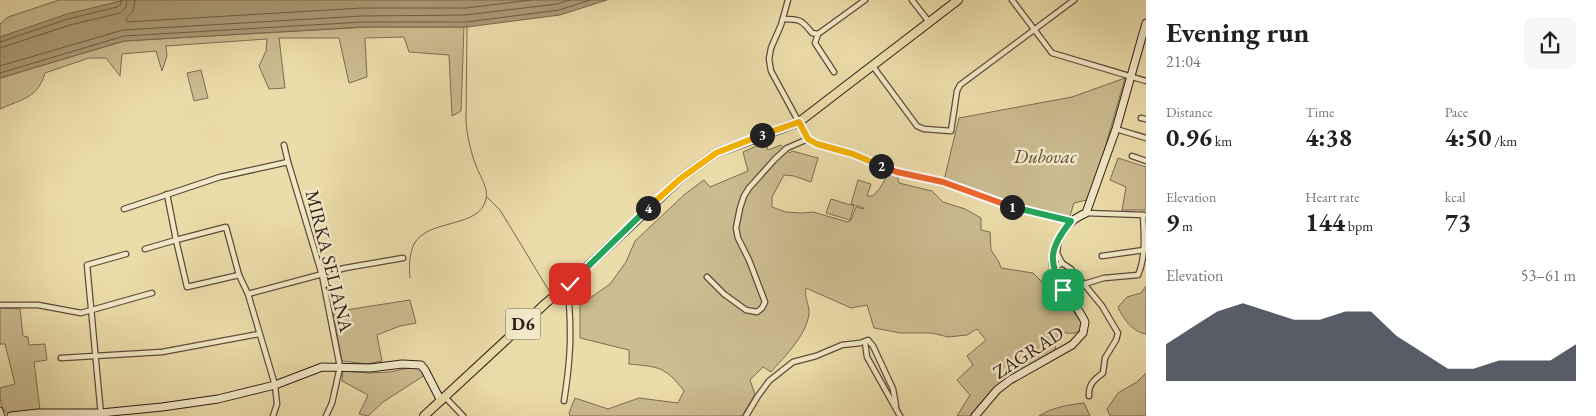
<!DOCTYPE html>
<meta charset="utf-8">
<style>
body{margin:0;font-family:"EB Garamond",serif;background:#f6f6f6;color:#202124;height:100vh;display:flex;flex-direction:column;font-size:19px;white-space:nowrap}
*{box-sizing:border-box;margin:0}
p{font-size:16px;color:#757577}
.icon{flex:none;width:28px;height:28px;fill:none;stroke:currentColor;stroke-width:2;stroke-linecap:round;stroke-linejoin:round}
.map{position:relative;flex:1;overflow:hidden}
.drawer{display:flex;flex-direction:column;background:#fff;width:450px}
.drawer>*{flex:none}
.pin{position:absolute;display:grid;place-items:center;width:42px;height:42px;color:#fff;margin:-21px;border-radius:10px;box-shadow:0 2px 8px #0006}
.km{position:absolute;width:25px;height:25px;margin:-12px;border-radius:50%;background:#222;color:#fff;font-size:14px;line-height:25px;text-align:center}
.round{display:grid;place-items:center;flex:none;width:52px;height:52px;border-radius:10px;background:#f6f6f6}
.summary{display:flex;align-items:center;justify-content:space-between;height:85px;padding:0 20px}
h1{font-size:28px;font-weight:700;line-height:38px}
.stats{display:grid;grid-template-columns:repeat(3,1fr);gap:8px;height:85px;padding:5px 20px}
.stats div{display:grid;align-content:center}
.stats b{font-size:25px;font-weight:700}
.stats small{font-size:14px;font-weight:400}
.stats p{font-size:14px}
.chart{height:140px;padding:10px 20px}
.chart p{display:flex;justify-content:space-between}
.chart svg{width:100%;height:90px;margin-top:5px;fill:#111827;opacity:.7}
main{display:flex;flex:1;min-height:0}
.map>svg:first-child{display:block}
.green{fill:#cbbc91;stroke:#7c6c53}
.water{fill:#ab9b77;stroke:#796850}
.lines{fill:none;stroke-linecap:round;stroke-linejoin:round}
.shore{stroke:#6c5c46;stroke-width:1}
.stream{stroke:#796850;stroke-width:1}
.street-casing{stroke:#5d4c3a;stroke-width:7}
.secondary-casing{stroke:#2e1c15;stroke-width:9}
.primary-casing{stroke:#2e1c15;stroke-width:10}
.street{stroke:#f2e9c8;stroke-width:4.5}
.secondary{stroke:#f2e9c8;stroke-width:7}
.primary{stroke:#ebddaa;stroke-width:8}
.split-1-casing{stroke:#fff;stroke-width:10}
.split-2-casing{stroke:#fff;stroke-width:10}
.split-3-casing{stroke:#fff;stroke-width:10}
.split-4-casing{stroke:#fff;stroke-width:10}
.split-5-casing{stroke:#fff;stroke-width:10}
.split-1{stroke:#22a559;stroke-width:6}
.split-2{stroke:#f0652b;stroke-width:6}
.split-3{stroke:#f5b400;stroke-width:6}
.split-4{stroke:#f5b400;stroke-width:6}
.split-5{stroke:#22a559;stroke-width:6}
.labels{text-anchor:middle;stroke-width:5;stroke-linejoin:round;paint-order:stroke}
.shield{fill:#f2e9c8;stroke:#695a4b;stroke-width:1}
.shield-label{font-size:18px;font-weight:bold;fill:#2e1c15}
.park-label{font-size:19px;font-style:italic;fill:#5d4c3a;stroke:#f2e9c8}
.street-label{font-size:19px;fill:#2e1c15;stroke:#f2e9c8}
</style>
<main>
<div class="map">
<svg width="1146" height="416" viewBox="0 0 1146 416">
<rect width="100%" height="100%" fill="#ebddaa"/>
<filter id="stains"><feTurbulence type="fractalNoise" baseFrequency=".004" numOctaves="4"/><feColorMatrix values="0 0 0 0 .2 0 0 0 0 .09 0 0 0 0 .02 0 0 0 .5 -.17"/></filter>
<radialGradient id="worn" r=".72"><stop offset=".6" stop-color="#630" stop-opacity="0"/><stop offset="1" stop-color="#630" stop-opacity=".3"/></radialGradient>
<g class="green">
<polygon points="59,0 125,0 67,15 0,37 0,24 8,17"/>
<path d="M369,27H464L461,111L452,116L449,55L409,52L404,37L365,38L367,77L349,83L339,38H279L285,88L269,89L259,66L266,51L267,39L166,46L167,56L162,71L156,51L122,54L120,76L106,58H89L45,73C38,98 22,99 0,109V78L124,41Z"/>
<polygon points="201,70 208,98 194,101 187,73"/>
<polygon points="1125,78 1101,162 1087,200 1074,203 1070,216 1059,216 1006,202 944,180 959,118 1072,97"/>
<path d="M765,142L768,150L781,145L790,153L792,151L818,158L811,182L794,176L784,175L772,197V207L786,212L803,213L813,212L848,222L851,220L856,207L863,209L864,208L851,204L858,180L871,184L867,196H873L880,188L888,174L897,175L899,183L932,191L943,202L965,209L981,218V230L990,232L991,250L999,262L1001,268L1033,273L1045,285L1056,286L1082,324C1078,336 1074,333 1063,333L1054,342L1056,350L1000,383L989,394L970,416H957L970,395L957,380L973,365L967,356L986,340L977,329L967,335L948,337L932,333H900L874,328L867,305L851,308L806,288C804,298 810,306 809,314C806,336 785,356 771,372L763,367L750,380L755,394L742,416H570L569,413L575,398L608,409L639,398L678,403L684,391C665,366 658,367 629,364V350L580,338V305L610,284L626,262L635,241L685,194L704,180L710,187L748,171L743,152Z"/>
<polygon points="1118,158 1146,167 1146,210 1122,210 1126,187 1110,180"/>
<polygon points="831,199 854,206 850,220 826,213"/>
<path d="M1146,286V334C1132,332 1123,318 1118,307L1127,297L1141,293Z"/>
<polygon points="410,300 416,323 400,326 377,335 382,361 367,364 342,361 333,312"/>
<path d="M0,308L20,309L23,336L28,337L29,345L45,344L47,360L34,362L40,410L7,413C0,408 0,397 0,388L15,384L5,344H0Z"/>
<polygon points="413,367 421,369 425,375 383,402 368,416 359,414 368,395 342,381 343,371 370,373 390,372"/>
<polygon points="1146,373 1146,416 1110,416 1107,409 1118,393 1137,382"/>
<path d="M1084,403L1090,416H1039C1053,407 1068,405 1084,403Z"/>
</g>
<polygon class="water" points="125,0 607,0 560,15 467,27 363,27 124,41 0,78 0,37 67,14"/>
<g class="lines">
<g class="shore">
<polyline points="135,0 133,11 126,19 127,22 362,8 466,8 531,0"/>
<polyline points="0,42 68,19 117,7 121,4 121,0"/>
<polyline points="0,48 70,25 120,13 126,7 127,0"/>
<polyline points="0,66 123,30 362,16 466,15 557,4 570,0"/>
<polyline points="0,73 124,36 363,22 467,22 559,10 590,0"/>
</g>
<g class="stream">
<polyline points="487,197 500,210 551,294"/>
<path d="M410,278C409,267 409,255 414,244C428,218 480,229 486,199C489,188 478,173 475,163C470,149 467,135 466,121L467,25"/>
</g>
<g class="street-casing">
<g id="street">
<polyline points="788,0 781,25 771,48 769,59 771,71 808,139 817,144 853,154 897,172 943,182 1006,205 1071,221"/>
<polyline points="912,0 929,22"/>
<polyline points="1012,0 1052,53 1146,81"/>
<path d="M783,19C800,19 802,20 812,33L818,34L865,0"/>
<polyline points="818,34 815,43 834,72"/>
<polyline points="872,65 917,126 924,129 951,131 957,91 960,85 1074,0"/>
<polyline points="1141,118 1146,119"/>
<polyline points="1116,129 1146,138"/>
<polyline points="284,145 288,162"/>
<polyline points="1132,156 1146,161"/>
<polyline points="167,194 176,240 226,227 239,275 248,294 275,385 277,404 273,416"/>
<polyline points="124,209 220,177 288,162 322,275 340,367 332,403 326,416"/>
<polyline points="1086,213 1144,215"/>
<polyline points="1058,245 1057,253 1062,263"/>
<polyline points="145,249 176,240 187,287 239,275"/>
<polyline points="1102,256 1144,250"/>
<polyline points="1054,268 1062,263 1071,269 1084,284"/>
<polyline points="707,277 724,294 746,310 757,312 762,308 765,302 749,260 738,238 736,228 740,208 744,196 749,188 775,159 787,148 808,139"/>
<polyline points="248,294 345,268 403,258"/>
<polyline points="0,305 38,305 81,313 152,293"/>
<polyline points="865,342 867,357 900,416"/>
<polyline points="61,358 162,352 259,334"/>
<path d="M1089,396C1088,384 1095,379 1103,373L1105,358L1116,340L1118,333L1102,306L1084,284L1104,278L1138,275C1146,257 1144,235 1143,215"/>
<polyline points="445,397 463,416"/>
<path d="M564,401C568,376 571,350 570,325C570,311 568,299 569,285"/>
<polyline points="0,410 2,416"/>
<polyline points="101,415 87,265 126,254"/>
<polyline points="746,416 758,396 769,381 793,362 816,356 842,345 860,343 868,340 873,346 893,389 896,406"/>
</g>
</g>
<g class="secondary-casing">
<g id="secondary">
<polyline points="11,416 38,413 101,413 162,407 218,399 275,385 322,367 370,368 402,364 421,365 425,370 441,401"/>
<path d="M975,416L997,390L1010,380L1072,345L1083,333L1085,322C1073,295 1038,272 1059,239C1066,226 1072,219 1086,213L1116,129L1146,23"/>
</g>
</g>
<g class="primary-casing">
<polyline id="primary" points="424,416 546,303 569,284 680,179 716,153 799,122 958,0"/>
</g>
<use href="#street" class="street"/>
<use href="#secondary" class="secondary"/>
<use href="#primary" class="primary"/>
</g>
<g class="lines">
<g class="split-1-casing">
<path id="split-1" d="M1012,207L1071,221C1050,247 1047,260 1063,290"/>
</g>
<g class="split-2-casing">
<polyline id="split-2" points="881,166 897,172 943,182 1012,207"/>
</g>
<g class="split-3-casing">
<polyline id="split-3" points="762,135 799,122 808,139 817,144 853,154 881,166"/>
</g>
<g class="split-4-casing">
<polyline id="split-4" points="648,208 680,179 716,153 762,135"/>
</g>
<g class="split-5-casing">
<polyline id="split-5" points="570,284 648,208"/>
</g>
<use href="#split-1" class="split-1"/>
<use href="#split-2" class="split-2"/>
<use href="#split-3" class="split-3"/>
<use href="#split-4" class="split-4"/>
<use href="#split-5" class="split-5"/>
</g>
<g class="labels">
<rect class="shield" x="505.5" y="308.5" width="35" height="31" rx="4"/>
<g class="shield-label">
<text x="523" y="330">D6</text>
</g>
<g class="park-label">
<text x="1045" y="163">Dubovac</text>
</g>
<g class="street-label">
<text transform="translate(330 261) rotate(76)" y="7">MIRKA SELJANA</text>
<text transform="translate(1028 352) rotate(-33)" y="7">ZAGRAD</text>
</g>
</g>
<rect width="100%" height="100%" filter="url(#stains)"/>
<rect width="100%" height="100%" fill="url(#worn)"/>
</svg>
<div class="pin" style="left:1063px;top:290px;background:#1e9e55"><svg class="icon" aria-label="arrive" viewBox="0 0 24 24"><path d="M6 21V4h12l-3 4 3 4H6"/></svg></div>
<div class="pin" style="left:570px;top:284px;background:#d93025"><svg class="icon" aria-label="check" viewBox="0 0 24 24"><path d="M5 12l5 5 9-10"/></svg></div>
<b class="km" style="left:1012px;top:207px">1</b>
<b class="km" style="left:881px;top:166px">2</b>
<b class="km" style="left:762px;top:135px">3</b>
<b class="km" style="left:648px;top:208px">4</b>
</div>
<section class="drawer">
<div class="summary"><div><h1>Evening run</h1><p>21:04</p></div><a class="round"><svg class="icon" aria-label="share" viewBox="0 0 24 24"><path d="M12 15V3M7 8l5-5 5 5M5 13v7h14v-7"/></svg></a></div>
<div class="stats">
<div><p>Distance</p><b>0.96<small> km</small></b></div>
<div><p>Time</p><b>4:38</b></div>
<div><p>Pace</p><b>4:50<small> /km</small></b></div>
</div>
<div class="stats">
<div><p>Elevation</p><b>9<small> m</small></b></div>
<div><p>Heart rate</p><b>144<small> bpm</small></b></div>
<div><p>kcal</p><b>73</b></div>
</div>
<div class="chart"><p><span>Elevation</span>53–61 m</p>
<svg viewBox="0 0 160 44" preserveAspectRatio="none"><path d="M0 44V26L10 18L20 10L30 6L40 10L50 14L60 14L70 10L80 10L90 22L100 30L110 38L120 38L130 34L140 34L150 34L160 26V44z"/></svg>
</div>
</section>
</main>
